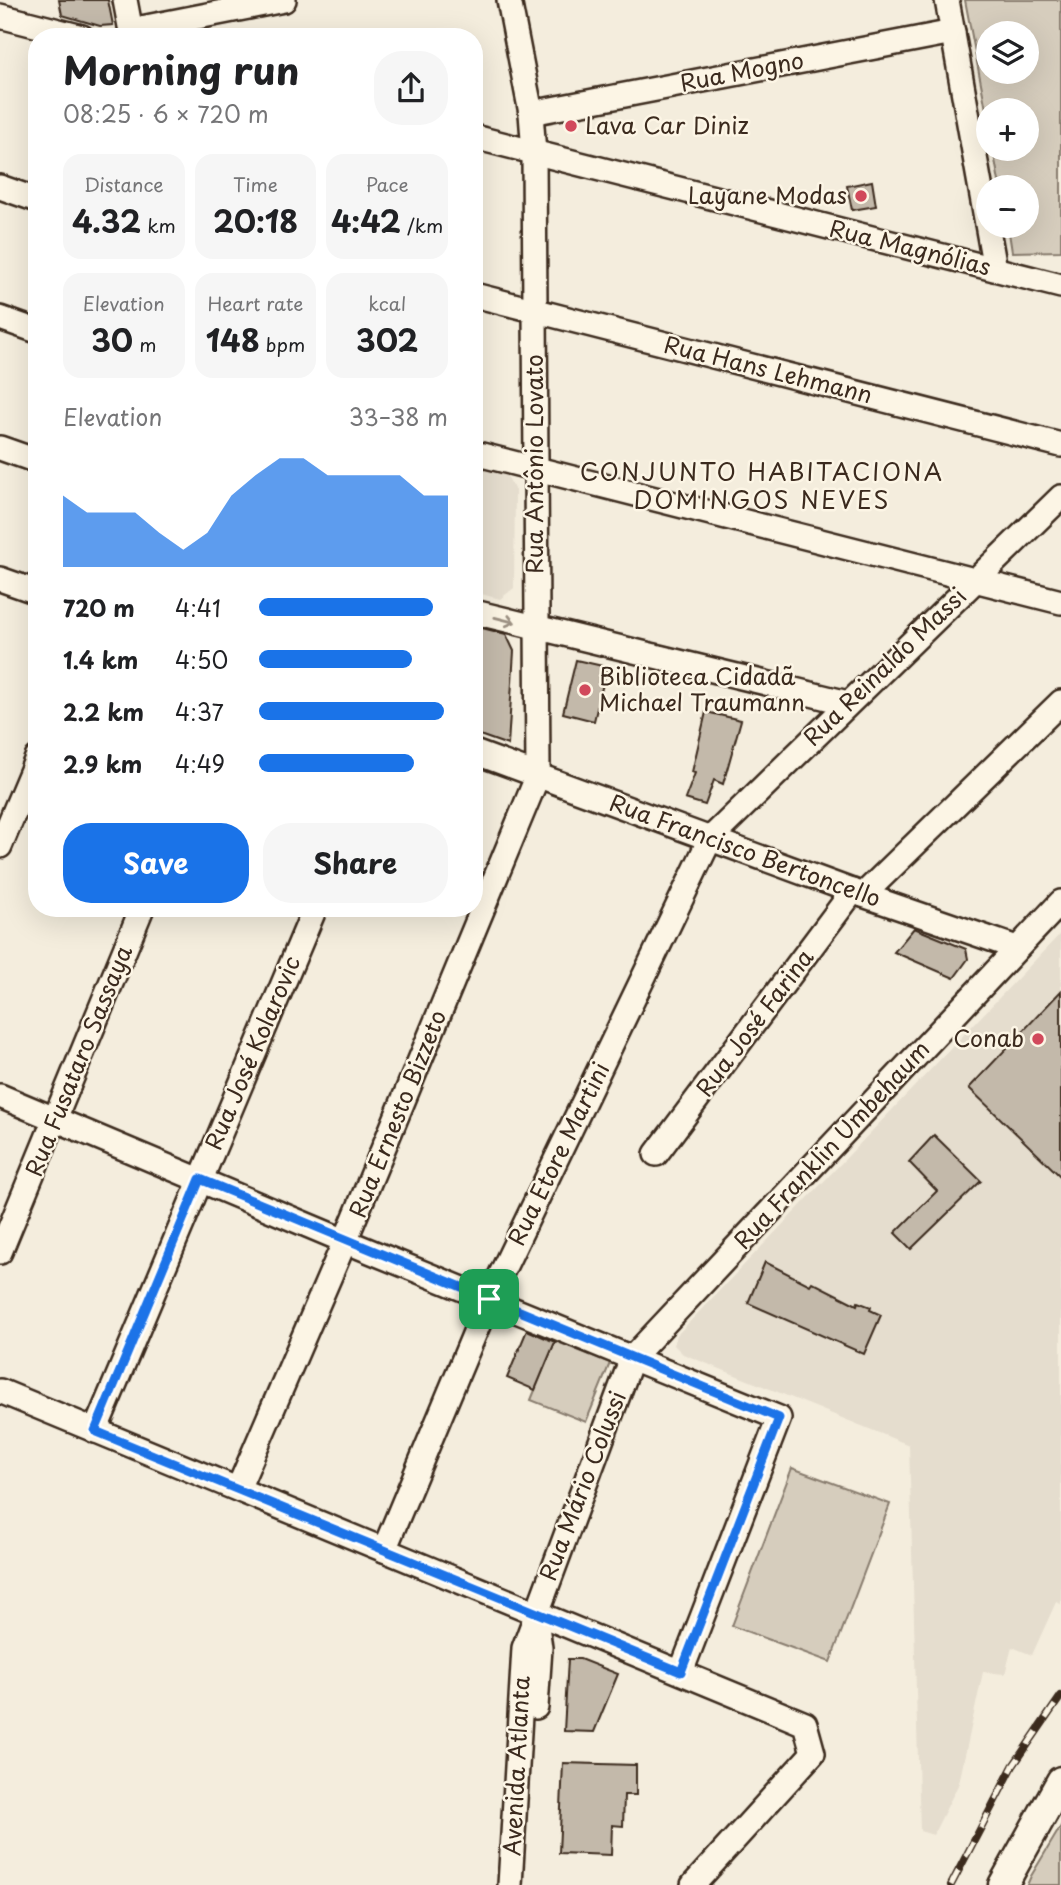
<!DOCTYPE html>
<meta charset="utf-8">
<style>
body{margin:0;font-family:"Playpen Sans",sans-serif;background:#f6f6f6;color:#202124;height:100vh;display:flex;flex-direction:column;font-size:26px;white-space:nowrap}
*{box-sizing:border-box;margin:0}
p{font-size:23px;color:#757577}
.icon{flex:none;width:38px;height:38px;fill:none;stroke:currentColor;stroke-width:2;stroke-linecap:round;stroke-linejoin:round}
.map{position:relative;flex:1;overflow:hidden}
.drawer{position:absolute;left:28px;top:28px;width:455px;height:889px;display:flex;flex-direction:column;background:#fff;border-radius:28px;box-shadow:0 7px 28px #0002}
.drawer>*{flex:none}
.fabs{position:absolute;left:976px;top:21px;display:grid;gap:14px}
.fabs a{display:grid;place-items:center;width:63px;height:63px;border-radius:50%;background:#fff;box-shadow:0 7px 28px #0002;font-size:35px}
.pin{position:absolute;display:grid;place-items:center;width:60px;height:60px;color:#fff;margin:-30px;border-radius:14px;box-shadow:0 4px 10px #0006}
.round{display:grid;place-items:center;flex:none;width:74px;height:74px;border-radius:28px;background:#f6f6f6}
.head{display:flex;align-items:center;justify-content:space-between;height:119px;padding:0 35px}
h1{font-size:38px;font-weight:700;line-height:52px}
.stats{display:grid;grid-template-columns:repeat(3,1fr);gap:10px;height:119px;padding:7px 35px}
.stats div{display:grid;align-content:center;border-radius:18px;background:#f6f6f6;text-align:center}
.stats b{font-size:30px;font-weight:700}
.stats small{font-size:19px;font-weight:400}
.stats p{font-size:19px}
.chart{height:196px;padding:14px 35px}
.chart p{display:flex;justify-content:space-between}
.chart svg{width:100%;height:126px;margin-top:7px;fill:#1a73e8;opacity:.7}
.button{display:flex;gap:14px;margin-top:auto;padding:14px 35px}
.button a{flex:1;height:80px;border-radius:28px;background:#1a73e8;color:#fff;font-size:28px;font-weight:700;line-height:80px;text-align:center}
.button a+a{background:#f6f6f6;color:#202124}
ul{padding:0 35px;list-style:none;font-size:23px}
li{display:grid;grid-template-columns:112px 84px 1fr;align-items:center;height:52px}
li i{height:18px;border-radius:9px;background:#1a73e8}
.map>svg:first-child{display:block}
.built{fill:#e5ddce}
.green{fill:#d6cdbd;stroke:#887c6e;stroke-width:2;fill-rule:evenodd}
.building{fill:#c3b9aa;stroke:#3b2a1e;stroke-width:2}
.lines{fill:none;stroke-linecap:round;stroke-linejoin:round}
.minor-casing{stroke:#3b2a1e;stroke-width:28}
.major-casing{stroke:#3b2a1e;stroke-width:33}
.minor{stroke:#fcf5e5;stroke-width:23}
.major{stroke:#fcf5e5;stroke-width:28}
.rail-casing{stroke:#3b2a1e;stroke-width:8}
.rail{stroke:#fcf5e5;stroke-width:5;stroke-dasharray:16;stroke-linecap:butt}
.oneway{stroke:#9c9082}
.route-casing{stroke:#fff;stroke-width:14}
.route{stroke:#1a73e8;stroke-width:9}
.poi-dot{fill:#d1495b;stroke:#fcf5e5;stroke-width:2.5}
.labels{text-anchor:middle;stroke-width:5;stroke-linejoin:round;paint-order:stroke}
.street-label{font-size:23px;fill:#3b2a1e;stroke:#fcf5e5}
.poi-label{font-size:23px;fill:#3b2a1e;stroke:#fcf5e5;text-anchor:start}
.neighbourhood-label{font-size:24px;letter-spacing:2px;fill:#3b2a1e;stroke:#fcf5e5}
</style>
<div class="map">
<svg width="1061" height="1885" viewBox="0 0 1061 1885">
<rect width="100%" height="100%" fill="#f4eddd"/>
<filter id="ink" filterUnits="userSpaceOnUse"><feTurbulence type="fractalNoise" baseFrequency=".0143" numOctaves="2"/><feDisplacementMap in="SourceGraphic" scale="14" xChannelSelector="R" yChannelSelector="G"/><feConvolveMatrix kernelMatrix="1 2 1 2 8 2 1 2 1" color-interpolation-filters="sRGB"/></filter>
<g filter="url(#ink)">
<g class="built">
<polygon points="474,465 506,474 515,490 514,588 500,599 474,592 481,556 474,554"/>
<polygon points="1061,933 1061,1604 1056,1602 1032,1655 1012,1647 1005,1674 983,1672 959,1783 933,1835 920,1831 909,1445 683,1354 674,1345 677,1335"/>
</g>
<g class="green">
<path d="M965,0H1061V251L1012,252L1008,226H1027V187H1000L993,149H1027V110H989V125ZM1027,33V72H989V33Z"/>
<polygon points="555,1341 610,1363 586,1422 531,1400"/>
<polygon points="792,1468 890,1504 830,1662 732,1626"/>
<polygon points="1061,1826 1061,1885 1027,1885 1031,1876"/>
</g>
<g class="building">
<polygon points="59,0 108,0 113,25 100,26 62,15"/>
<polygon points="872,181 876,206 852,210 847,186"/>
<polygon points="474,626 506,634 514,651 508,745 474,733"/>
<polygon points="576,660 607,667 594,721 563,713"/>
<polygon points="706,712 741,720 723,784 714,780 705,805 685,799 695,773 692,772"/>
<polygon points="914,928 966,949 968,959 954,978 894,952"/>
<polygon points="1061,991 1061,1177 969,1088"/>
<polygon points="934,1135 981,1181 911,1249 895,1233 937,1191 909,1162"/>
<polygon points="765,1262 810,1285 812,1282 857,1305 858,1302 871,1307 870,1310 881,1315 864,1354 748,1303"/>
<polygon points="527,1330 555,1342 535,1390 507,1378"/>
<polygon points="568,1659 580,1659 618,1674 594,1732 564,1731"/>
<polygon points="563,1763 636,1765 636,1795 624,1795 623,1826 612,1825 611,1855 559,1853"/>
</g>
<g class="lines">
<g class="minor-casing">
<g id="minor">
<polyline points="125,0 132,37"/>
<polyline points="947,0 995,269"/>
<polyline points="0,16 82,37"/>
<polyline points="131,30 284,0"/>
<polyline points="531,113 953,32"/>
<polyline points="474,137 1061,286"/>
<polyline points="0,187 37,200"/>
<polyline points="474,295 1061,445"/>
<polyline points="0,318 37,331"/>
<polyline points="0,448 37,461"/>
<polyline points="474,453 1061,602"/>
<polyline points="0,579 37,592"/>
<polyline points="474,612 848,703"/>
<polyline points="474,752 863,895 1017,948"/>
<polyline points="0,846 37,758"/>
<polyline points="863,895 1061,702"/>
<polyline points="0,1096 345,1241 779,1418 681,1672"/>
<polyline points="656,1154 853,891"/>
<polyline points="0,1252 142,908"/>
<polyline points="0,1391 805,1724 813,1753 693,1885"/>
<polyline points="95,1431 315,908"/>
<polyline points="238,1489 345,1241 538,775 534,153 531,113 509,0"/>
<polyline points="384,1550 489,1299 710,839 1061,497"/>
<polyline points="536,1619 540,1648 536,1707"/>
<polyline points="510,1885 524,1648 632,1358 1061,902"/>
</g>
</g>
<g class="major-casing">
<polyline id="major" points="1003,1885 1061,1781"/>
</g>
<use href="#minor" class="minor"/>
<use href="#major" class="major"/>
<g class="rail-casing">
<polyline id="rail" points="951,1885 1013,1766 1061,1696"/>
</g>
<use href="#rail" class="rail"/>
</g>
<defs><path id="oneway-shaft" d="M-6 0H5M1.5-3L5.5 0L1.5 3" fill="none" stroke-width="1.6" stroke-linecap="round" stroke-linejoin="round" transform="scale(1.75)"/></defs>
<use class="oneway" href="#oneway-shaft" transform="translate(505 620) rotate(14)"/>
</g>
<g class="lines" filter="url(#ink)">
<g class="route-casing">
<polygon id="route" points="200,1179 779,1418 681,1672 95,1431"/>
</g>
<use href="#route" class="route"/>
</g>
<g class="poi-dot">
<circle cx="571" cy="126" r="7"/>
<circle cx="861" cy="196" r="7"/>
<circle cx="585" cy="690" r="7"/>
<circle cx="1038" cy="1039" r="7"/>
</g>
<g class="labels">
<g class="street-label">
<text transform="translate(742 72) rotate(-11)" y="8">Rua Mogno</text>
<text transform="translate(910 248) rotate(14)" y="8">Rua Magnólias</text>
<text transform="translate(768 370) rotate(14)" y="8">Rua Hans Lehmann</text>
<text transform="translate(535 464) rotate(-90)" y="8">Rua Antônio Lovato</text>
<text transform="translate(885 667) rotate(-44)" y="8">Rua Reinaldo Massi</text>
<text transform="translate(745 851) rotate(20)" y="8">Rua Francisco Bertoncello</text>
<text transform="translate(755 1023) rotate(-53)" y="8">Rua José Farina</text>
<text transform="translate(253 1053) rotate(-67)" y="8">Rua José Kolarovic</text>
<text transform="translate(79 1061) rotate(-68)" y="8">Rua Fusataro Sassaya</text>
<text transform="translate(398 1114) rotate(-68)" y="8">Rua Ernesto Bizzeto</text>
<text transform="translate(832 1145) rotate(-47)" y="8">Rua Franklin Umbehaum</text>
<text transform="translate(559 1154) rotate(-64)" y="8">Rua Etore Martini</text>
<text transform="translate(583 1486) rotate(-69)" y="8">Rua Mário Colussi</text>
<text transform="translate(517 1766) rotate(-87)" y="8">Avenida Atlanta</text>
</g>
<g class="poi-label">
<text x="585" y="134">Lava Car Diniz</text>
<text x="847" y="204" text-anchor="end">Layane Modas</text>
<text x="599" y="685">Biblioteca Cidadã<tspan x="599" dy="26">Michael Traumann</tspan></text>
<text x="1024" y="1047" text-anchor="end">Conab</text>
</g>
<g class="neighbourhood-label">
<text x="762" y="481">CONJUNTO HABITACIONA<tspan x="762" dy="28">DOMINGOS NEVES</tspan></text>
</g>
</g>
</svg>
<div class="fabs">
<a><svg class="icon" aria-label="layers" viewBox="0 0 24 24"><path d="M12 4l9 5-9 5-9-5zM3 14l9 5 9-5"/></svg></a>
<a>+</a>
<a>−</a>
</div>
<div class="pin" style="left:489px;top:1299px;background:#1e9e55"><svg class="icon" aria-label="arrive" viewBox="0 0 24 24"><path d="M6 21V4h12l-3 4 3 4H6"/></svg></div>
<section class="drawer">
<div class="head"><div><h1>Morning run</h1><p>08:25 · 6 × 720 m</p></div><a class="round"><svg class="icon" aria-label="share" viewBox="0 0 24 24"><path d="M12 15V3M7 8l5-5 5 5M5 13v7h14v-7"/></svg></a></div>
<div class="stats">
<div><p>Distance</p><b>4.32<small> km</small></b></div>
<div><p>Time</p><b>20:18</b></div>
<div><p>Pace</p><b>4:42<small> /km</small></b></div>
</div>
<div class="stats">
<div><p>Elevation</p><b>30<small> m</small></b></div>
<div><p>Heart rate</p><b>148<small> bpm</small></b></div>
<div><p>kcal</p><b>302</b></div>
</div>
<div class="chart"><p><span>Elevation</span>33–38 m</p>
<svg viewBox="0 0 160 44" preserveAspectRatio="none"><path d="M0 44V19L10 25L20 25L30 25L40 32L50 38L60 32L70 19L80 12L90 6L100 6L110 12L120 12L130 12L140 12L150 19L160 19V44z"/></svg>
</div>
<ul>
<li><b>720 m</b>4:41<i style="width:92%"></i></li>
<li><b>1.4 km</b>4:50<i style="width:81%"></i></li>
<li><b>2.2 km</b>4:37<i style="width:98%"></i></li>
<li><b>2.9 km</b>4:49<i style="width:82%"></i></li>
</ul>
<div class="button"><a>Save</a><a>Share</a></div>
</section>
</div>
